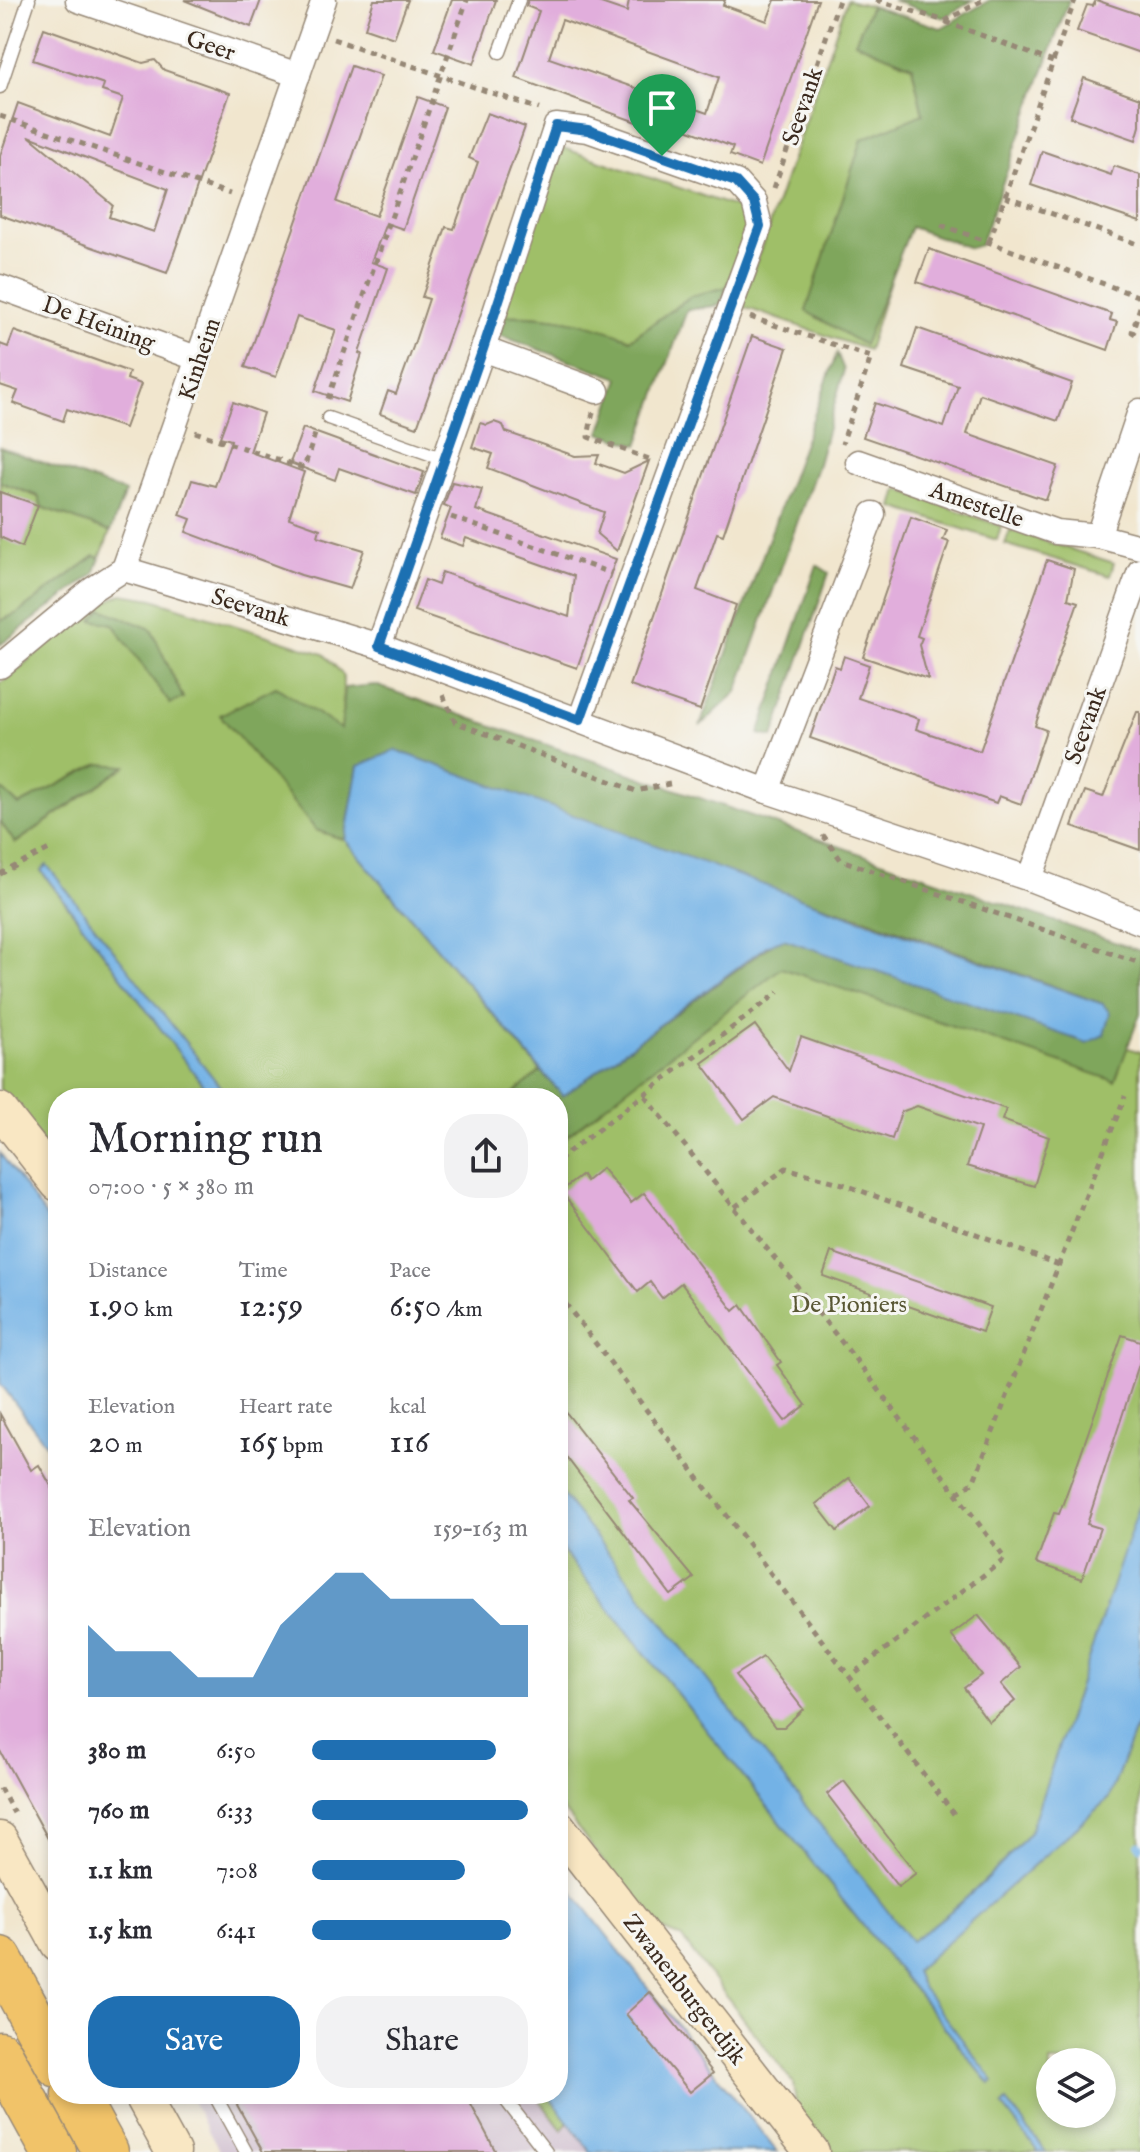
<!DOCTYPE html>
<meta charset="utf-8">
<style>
body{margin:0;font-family:"IM FELL English",serif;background:#f2f2f3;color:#2b2b33;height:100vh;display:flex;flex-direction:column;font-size:30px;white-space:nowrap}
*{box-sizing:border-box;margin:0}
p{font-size:26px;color:#7c7c81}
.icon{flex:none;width:44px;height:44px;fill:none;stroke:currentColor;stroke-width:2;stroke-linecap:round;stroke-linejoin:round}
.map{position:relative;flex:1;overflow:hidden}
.details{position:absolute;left:48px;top:1088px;width:520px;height:1016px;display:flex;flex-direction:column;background:#fff;border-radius:32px;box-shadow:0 4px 12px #0003}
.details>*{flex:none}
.tools{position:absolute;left:1036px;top:2048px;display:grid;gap:16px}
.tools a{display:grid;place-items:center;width:80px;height:80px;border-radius:50%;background:#fff;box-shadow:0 4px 12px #0003;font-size:40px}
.pin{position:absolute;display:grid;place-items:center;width:68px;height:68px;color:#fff;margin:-82px -34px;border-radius:50% 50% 50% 0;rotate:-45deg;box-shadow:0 0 8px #0007}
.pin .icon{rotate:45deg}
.round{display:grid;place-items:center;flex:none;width:84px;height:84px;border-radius:32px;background:#f2f2f3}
.headline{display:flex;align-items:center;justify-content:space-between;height:136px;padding:0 40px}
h1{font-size:44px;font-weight:600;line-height:60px}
.metrics{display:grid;grid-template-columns:repeat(3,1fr);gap:12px;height:136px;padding:8px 40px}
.metrics div{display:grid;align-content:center}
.metrics b{font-size:34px;font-weight:600}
.metrics small{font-size:22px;font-weight:400}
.metrics p{font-size:22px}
.chart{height:224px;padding:16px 40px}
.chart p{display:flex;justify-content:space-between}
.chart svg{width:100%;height:144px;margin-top:8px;fill:#1f6fb2;opacity:.7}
.cta{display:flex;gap:16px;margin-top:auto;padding:16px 40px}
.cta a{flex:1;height:92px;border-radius:32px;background:#1f6fb2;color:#fff;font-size:32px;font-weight:600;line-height:92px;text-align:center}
.cta a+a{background:#f2f2f3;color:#2b2b33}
ul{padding:0 40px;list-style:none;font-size:26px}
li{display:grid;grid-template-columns:128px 96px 1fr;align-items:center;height:60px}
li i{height:20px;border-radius:10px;background:#1f6fb2}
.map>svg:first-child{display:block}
.industrial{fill:#cfbdce}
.green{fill:#9fbf68;stroke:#6d7443;stroke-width:2;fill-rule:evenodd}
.forest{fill:#7fa65c;stroke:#5d683d;stroke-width:2}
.water{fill:#73b2e6;stroke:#576e82;stroke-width:2}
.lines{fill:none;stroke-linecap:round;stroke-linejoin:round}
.stream{stroke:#73b2e6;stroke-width:8}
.building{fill:#e1aedc;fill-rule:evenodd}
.lane-casing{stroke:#968876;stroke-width:15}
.street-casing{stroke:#968876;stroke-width:27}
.secondary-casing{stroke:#968876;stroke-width:37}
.highway-casing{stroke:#968876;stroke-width:47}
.path{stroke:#968876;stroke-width:5;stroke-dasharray:6 6;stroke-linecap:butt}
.lane{stroke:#fff;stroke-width:12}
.street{stroke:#fff;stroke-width:24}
.secondary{stroke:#f9e7c3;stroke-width:34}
.highway{stroke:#f1c369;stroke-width:44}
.route-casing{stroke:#fff;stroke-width:16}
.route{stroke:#1f6fb2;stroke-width:10}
.labels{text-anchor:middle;stroke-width:6;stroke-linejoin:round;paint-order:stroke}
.street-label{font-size:24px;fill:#3b2a1e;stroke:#f6f6f2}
.park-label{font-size:24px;fill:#595734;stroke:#f6f6f2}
</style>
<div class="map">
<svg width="1140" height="2152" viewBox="0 0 1140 2152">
<rect width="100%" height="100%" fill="#f6f6f2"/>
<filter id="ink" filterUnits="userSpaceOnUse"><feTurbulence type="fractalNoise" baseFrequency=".0125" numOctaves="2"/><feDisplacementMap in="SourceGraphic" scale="16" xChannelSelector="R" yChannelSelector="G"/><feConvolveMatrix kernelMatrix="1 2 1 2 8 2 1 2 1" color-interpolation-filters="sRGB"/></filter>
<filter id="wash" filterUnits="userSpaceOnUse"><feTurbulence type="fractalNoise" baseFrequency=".006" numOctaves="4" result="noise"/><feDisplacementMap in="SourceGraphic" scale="32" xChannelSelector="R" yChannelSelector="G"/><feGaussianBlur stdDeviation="1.8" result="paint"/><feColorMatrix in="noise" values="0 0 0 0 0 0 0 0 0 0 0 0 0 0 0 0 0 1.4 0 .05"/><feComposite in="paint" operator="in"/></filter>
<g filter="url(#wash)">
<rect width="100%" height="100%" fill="#f1e6ce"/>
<polygon class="industrial" points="188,2094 548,2094 593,2152 220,2152"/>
<g class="green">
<polygon points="847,0 871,6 855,42 912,66 923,114 912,211 868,350 741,306"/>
<path d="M563,148L753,213L727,287L691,296L631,339C587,322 549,314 502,316Z"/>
<polygon points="0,482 38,497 42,507 110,532 100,558 95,556 18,613 0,621"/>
<polygon points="898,489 1001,526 997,540 893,507"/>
<polygon points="1010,530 1114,563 1110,576 1005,544"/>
<path d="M122,594L153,599L324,654L343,675L342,729L316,830L345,840L541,1071L508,1098H229L47,866L41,871L213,1098H58V1163L0,1090V821L16,843L125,767L99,764L19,805L0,788V684L89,610ZM93,619L151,629L183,698L170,703L113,624Z"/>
<polygon points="771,922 1140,1052 1140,1536 1042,1842 910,1957 558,1510 558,1098 549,1098"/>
<path d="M558,1545L990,2084L921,1986L915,1971L1109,1798L1140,1716V2152H1046L1007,2102L1003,2106L1038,2152H827L798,2116L793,2083L681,1937L653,1926L558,1803ZM1050,2062H1102V2114H1050Z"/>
<polygon points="535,2094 547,2094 568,2122 562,2130"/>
</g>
<g class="forest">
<polygon points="892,0 973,0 944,18"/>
<polygon points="990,0 1069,0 980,245 970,248 911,227 864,345 806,311 862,139 923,114 912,66 855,42 871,6 941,28"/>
<path d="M727,287L720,305L687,310L638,445L600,433L619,378L499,335L502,316C549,314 587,322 631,339L691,296Z"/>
<polygon points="837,353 844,370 818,464 737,692 700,726"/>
<polygon points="0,447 125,492 110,532 42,507 38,496 0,482"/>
<polygon points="95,556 100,558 94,574 0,645 0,621 18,613"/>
<polygon points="817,565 829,573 773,737 759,734"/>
<polygon points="102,609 151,629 183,698 170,704 113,624 92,620"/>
<polygon points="375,685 1140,951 1140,1014 1115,1081 781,968 568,1135 558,1146 558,1098 508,1098 541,1071 563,1096 776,941 784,939 832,955 1103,1004 861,917 358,766 345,840 316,830 220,715 276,687 341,729 345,688"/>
<polygon points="99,764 126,766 15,843 0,821 0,788 19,805"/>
</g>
<g class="water">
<polygon points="396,750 797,897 1103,1004 1110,1013 1104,1035 1087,1043 784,939 768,945 563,1096 345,840 358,766"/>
<polygon points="47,865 229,1098 213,1098 41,870"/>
<polygon points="0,1153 58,1233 58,1460 0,1383"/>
<path d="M558,1489L911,1941C956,1910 996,1873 1030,1832L1140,1504V1716L1109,1798L915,1971L921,1986L994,2081L990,2084L558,1545Z"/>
<polygon points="558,1873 777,2152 591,2152 547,2094 558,2094"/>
<polygon points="1007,2102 1046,2152 1038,2152 1003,2106"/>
</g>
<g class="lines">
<polyline class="stream" points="1139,1845 1140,1846"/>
</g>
<g id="blocks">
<g class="building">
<polygon points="184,0 261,0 251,27"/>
<polygon points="374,0 408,0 394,38 365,28"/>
<polygon points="452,0 496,0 474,64 434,50"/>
<path d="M528,0H592L627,12L629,0H725L723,5L767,21L775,0H818L760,166L730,155L733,147L681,127L677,137L516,78L539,11L526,6ZM562,20L719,77L707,113L549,58Z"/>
<polygon points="1096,0 1140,15 1140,53 1077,31 1087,5 1093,6"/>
<path d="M44,28L143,63L155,60L164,70L230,93L167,273L0,215V156L18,103L110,137L123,98L102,91L104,84L33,60ZM29,136L168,189L154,232L109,217L113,205Z"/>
<polygon points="351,66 381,76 337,202 376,216 418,97 445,107 403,229 386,223 371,262 388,268 359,353 362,354 347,402 315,391 336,330 297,317 276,377 245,367"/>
<polygon points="1084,78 1140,98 1140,126 1136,140 1070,117"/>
<polygon points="487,113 525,127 417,427 380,414 388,391 396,394 413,347 429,299 422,297 446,227 454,229 478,162 469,158"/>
<polygon points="1042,151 1111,175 1114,166 1140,175 1140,222 1031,185"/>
<polygon points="929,249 1112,314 1110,320 1117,322 1108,350 917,282"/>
<polygon points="917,328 1072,383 1058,421 980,394 967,434 1058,466 1046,500 863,437 875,403 944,427 958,386 904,368"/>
<polygon points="14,331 129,372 127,379 141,384 125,428 67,409 63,421 13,403 18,391 0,385 0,344 8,347"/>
<polygon points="752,336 787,348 723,535 717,533 697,590 736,605 700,710 630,686"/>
<polygon points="233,402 263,413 250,452 304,472 289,518 320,529 318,536 364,550 350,589 301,575 186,532 191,519 180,515 192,480 215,486 231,440 220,437"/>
<polygon points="494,422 503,425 506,432 575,456 599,455 596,463 624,473 649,461 617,551 597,534 604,512 488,468 493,454 472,447 480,423 487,425"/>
<polygon points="303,428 424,472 416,495 339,468 335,480 290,463"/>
<polygon points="452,482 482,489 476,510 616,559 577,668 414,611 425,580 438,585 442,572 569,617 574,576 466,538 463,546 440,538 451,508 444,505"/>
<polygon points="0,492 38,505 22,547 0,537"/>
<polygon points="911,517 947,530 943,540 949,542 917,636 922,638 919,645 928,679 863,657"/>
<polygon points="1047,560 1074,569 1068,599 1078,602 1035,726 1046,730 1021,804 999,796 996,803 810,738 835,666 840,668 844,656 869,665 858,698 919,719 916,729 980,751"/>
<polygon points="1137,712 1140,712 1140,850 1072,826 1085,791 1103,797"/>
<polygon points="755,1025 789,1071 801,1037 1006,1109 1002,1120 1049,1137 1034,1186 967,1166 980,1128 917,1106 901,1112 892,1139 774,1097 744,1119 702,1063"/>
<polygon points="602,1168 631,1203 644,1193 734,1311 741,1305 781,1362 777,1365 806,1405 785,1421 681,1283 662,1298 650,1282 638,1292 561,1191 582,1175 586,1181"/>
<polygon points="831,1252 991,1307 982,1332 823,1276"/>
<polygon points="1122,1335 1140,1341 1140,1361 1087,1524 1100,1528 1082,1579 1036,1563 1054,1513 1059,1514 1073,1476"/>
<polygon points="558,1402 633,1498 629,1500 694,1578 671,1595 558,1446"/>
<polygon points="0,1414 31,1470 39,1465 58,1498 58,1857 0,1751"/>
<polygon points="849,1478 870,1506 837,1531 816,1504"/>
<polygon points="978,1615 1021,1667 1001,1684 1015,1701 989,1722 964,1688 981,1675 951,1635"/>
<polygon points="763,1657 803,1709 784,1727 775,1727 735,1675"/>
<polygon points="844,1781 916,1873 898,1887 827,1794"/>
<polygon points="650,1992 713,2073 690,2092 626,2014"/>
<polygon points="231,2094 449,2094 454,2101 466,2095 496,2152 263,2152"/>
</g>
</g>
</g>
<g filter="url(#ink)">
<use href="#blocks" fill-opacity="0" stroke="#968876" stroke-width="2"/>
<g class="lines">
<g class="lane-casing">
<g id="lane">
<polyline points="500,52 519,0"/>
<polyline points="0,87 29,0"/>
<polyline points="328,418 444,459"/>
<polyline points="214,2094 246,2152"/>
<polyline points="501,2094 546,2152"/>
</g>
</g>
<g class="street-casing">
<g id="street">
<polyline points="78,0 298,75"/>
<polyline points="0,287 199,359"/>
<polyline points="483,349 597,391"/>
<polyline points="1140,411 1098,536 1140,547"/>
<polyline points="858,462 1056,532 1098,536"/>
<polyline points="124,569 379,646 767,791 1030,879 1140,922"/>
<polyline points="379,646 483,349 556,126 588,130 736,182 754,202 760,226 580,720"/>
<polyline points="0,666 93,589 124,569 324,0"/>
<polyline points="767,791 873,514"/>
<polyline points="1030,879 1140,571"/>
</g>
</g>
<g class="secondary-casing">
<g id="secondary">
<polyline points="0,1110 58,1184"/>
<polyline points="558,1827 812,2152"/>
<polyline points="0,1839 58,1944"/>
<polyline points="141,2094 173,2152"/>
</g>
</g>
<g class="highway-casing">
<g id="highway">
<polyline points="0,1959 58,2065"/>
<polyline points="0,2054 54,2152"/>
<polyline points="74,2094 106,2152"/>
</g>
</g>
<g class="path">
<polyline points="876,0 945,21 983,0"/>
<polyline points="946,22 1053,62"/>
<polyline points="333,39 539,109"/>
<polyline points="0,116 230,194"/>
<polyline points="774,188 839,0"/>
<polyline points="1005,197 1140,245"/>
<polyline points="941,225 1140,297"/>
<polyline points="989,242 1075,0"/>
<polyline points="1140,307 1132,332 1140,337"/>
<polyline points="750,317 871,357 842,444"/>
<polyline points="328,399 467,0"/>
<polyline points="593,412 588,437 652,460"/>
<polyline points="195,432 304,468 316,431"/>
<polyline points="451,517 611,573"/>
<polyline points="443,695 455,722 636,791 674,783"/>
<polyline points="823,835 841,860 1140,963"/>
<polyline points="0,874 53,847"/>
<polyline points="645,1096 864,1370 1005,1559 851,1675"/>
<polyline points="558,1160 779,992"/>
<polyline points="735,1207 786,1168 843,1184 1059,1265"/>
<polyline points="558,1294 954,1814"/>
<polyline points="957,1493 973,1483 1125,1096"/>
<polyline points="0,1788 14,1813"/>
</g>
<use href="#lane" class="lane"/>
<use href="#street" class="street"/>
<use href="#secondary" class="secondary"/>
<use href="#highway" class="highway"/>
</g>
</g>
<g class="lines" filter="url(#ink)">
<g class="route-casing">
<polygon id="route" points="556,126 588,130 736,182 754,202 760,226 580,720 379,646 483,349"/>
</g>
<use href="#route" class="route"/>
</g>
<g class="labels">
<g class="street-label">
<text transform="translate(211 45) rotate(19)" y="8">Geer</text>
<text transform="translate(802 106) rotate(-71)" y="8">Seevank</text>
<text transform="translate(99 323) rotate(20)" y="8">De Heining</text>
<text transform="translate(199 359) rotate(-71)" y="8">Kinheim</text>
<text transform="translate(977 504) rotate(19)" y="8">Amestelle</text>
<text transform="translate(251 607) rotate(17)" y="8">Seevank</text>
<text transform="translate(1085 725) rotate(-70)" y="8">Seevank</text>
<text transform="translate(685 1989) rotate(52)" y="8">Zwanenburgerdijk</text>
</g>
<g class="park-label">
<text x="849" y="1312">De Pioniers</text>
</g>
</g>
</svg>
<div class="tools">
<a><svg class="icon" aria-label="layers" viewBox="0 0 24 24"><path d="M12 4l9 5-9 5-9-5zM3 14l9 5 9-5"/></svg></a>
</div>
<div class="pin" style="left:662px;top:156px;background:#1e9e55"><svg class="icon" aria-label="arrive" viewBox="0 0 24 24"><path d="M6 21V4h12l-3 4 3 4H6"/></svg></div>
<section class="details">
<div class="headline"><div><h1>Morning run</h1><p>07:00 · 5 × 380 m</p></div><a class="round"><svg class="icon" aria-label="share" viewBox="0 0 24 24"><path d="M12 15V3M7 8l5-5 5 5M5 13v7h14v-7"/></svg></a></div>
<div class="metrics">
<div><p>Distance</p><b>1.90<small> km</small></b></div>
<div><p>Time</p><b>12:59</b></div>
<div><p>Pace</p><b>6:50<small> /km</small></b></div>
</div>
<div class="metrics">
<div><p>Elevation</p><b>20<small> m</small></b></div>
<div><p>Heart rate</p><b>165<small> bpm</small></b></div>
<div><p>kcal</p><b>116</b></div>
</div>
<div class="chart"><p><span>Elevation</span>159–163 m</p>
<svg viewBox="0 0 160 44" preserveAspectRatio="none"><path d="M0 44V22L10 30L20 30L30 30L40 38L50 38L60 38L70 22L80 14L90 6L100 6L110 14L120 14L130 14L140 14L150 22L160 22V44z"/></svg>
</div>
<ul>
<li><b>380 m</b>6:50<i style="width:85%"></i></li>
<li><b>760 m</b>6:33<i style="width:100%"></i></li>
<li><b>1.1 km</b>7:08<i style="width:71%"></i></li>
<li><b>1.5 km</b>6:41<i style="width:92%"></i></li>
</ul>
<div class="cta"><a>Save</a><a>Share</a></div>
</section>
</div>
